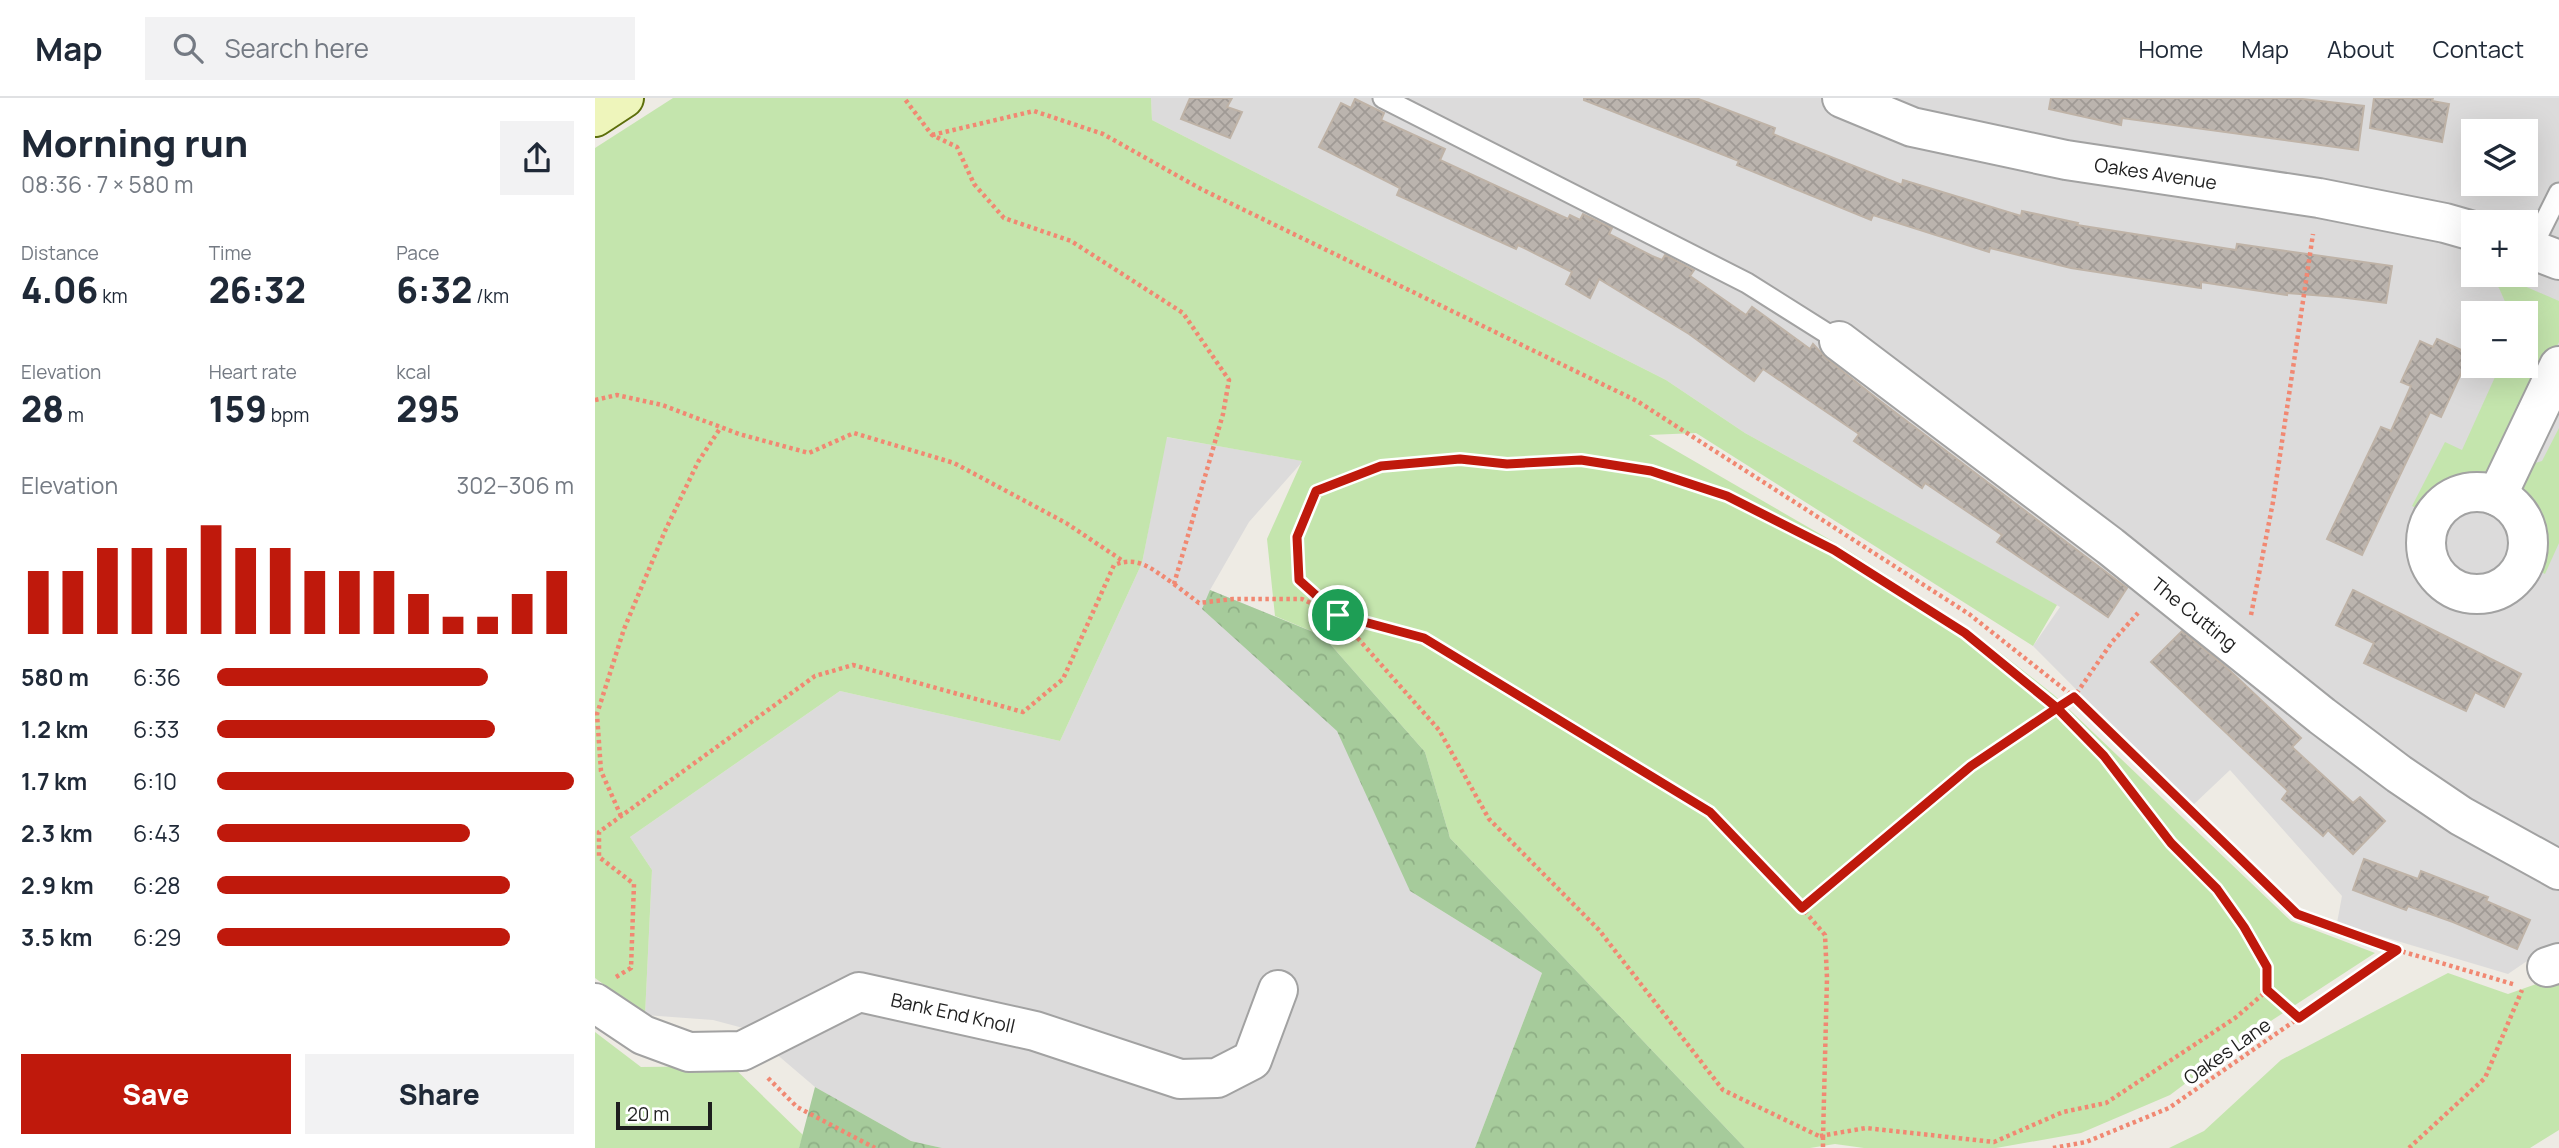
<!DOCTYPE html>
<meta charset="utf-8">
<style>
body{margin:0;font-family:Manrope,sans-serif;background:#f2f2f3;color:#1f2937;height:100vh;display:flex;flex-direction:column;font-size:26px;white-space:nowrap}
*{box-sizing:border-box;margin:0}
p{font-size:23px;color:#747a83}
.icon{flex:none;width:38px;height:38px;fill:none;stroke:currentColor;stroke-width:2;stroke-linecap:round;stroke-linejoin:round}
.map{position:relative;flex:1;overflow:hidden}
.sheet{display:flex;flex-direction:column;background:#fff;width:595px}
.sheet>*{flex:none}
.buttons{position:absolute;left:1866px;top:21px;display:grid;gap:14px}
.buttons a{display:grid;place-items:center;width:77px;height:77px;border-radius:0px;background:#fff;box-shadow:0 7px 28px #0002;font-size:35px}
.scale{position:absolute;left:21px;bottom:18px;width:96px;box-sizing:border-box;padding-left:7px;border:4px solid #1e1e1e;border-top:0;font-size:19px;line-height:24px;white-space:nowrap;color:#1e1e1e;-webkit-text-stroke:5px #fff;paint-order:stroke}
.pin{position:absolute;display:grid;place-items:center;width:60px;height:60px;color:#fff;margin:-30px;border:4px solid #fff;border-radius:50%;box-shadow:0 2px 7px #0007}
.round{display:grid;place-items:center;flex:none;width:74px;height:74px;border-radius:0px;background:#f2f2f3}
.headline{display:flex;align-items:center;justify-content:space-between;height:119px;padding:0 21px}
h1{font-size:38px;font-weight:800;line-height:52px}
.metrics{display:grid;grid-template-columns:repeat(3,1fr);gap:10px;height:119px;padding:7px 21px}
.metrics div{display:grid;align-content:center}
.metrics b{font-size:35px;font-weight:800}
.metrics small{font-size:19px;font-weight:400}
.metrics p{font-size:19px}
.chart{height:196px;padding:14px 21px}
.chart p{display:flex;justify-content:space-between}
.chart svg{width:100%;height:126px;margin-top:7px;stroke:#bf190c;stroke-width:6}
.cta{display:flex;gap:14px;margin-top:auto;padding:14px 21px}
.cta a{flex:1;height:80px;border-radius:0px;background:#bf190c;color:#fff;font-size:28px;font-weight:800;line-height:80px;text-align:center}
.cta a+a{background:#f2f2f3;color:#1f2937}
ul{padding:0 21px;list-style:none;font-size:23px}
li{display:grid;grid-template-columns:112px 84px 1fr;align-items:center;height:52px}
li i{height:18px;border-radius:9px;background:#bf190c}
header{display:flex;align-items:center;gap:42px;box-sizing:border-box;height:98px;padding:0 35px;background:#fff;border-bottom:2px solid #e0e1e3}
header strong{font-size:33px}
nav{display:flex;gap:38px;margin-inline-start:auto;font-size:24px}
.search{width:490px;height:63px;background:#f2f2f3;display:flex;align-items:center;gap:18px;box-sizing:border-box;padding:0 24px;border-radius:0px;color:#747a83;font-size:26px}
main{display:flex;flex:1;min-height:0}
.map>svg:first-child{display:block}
.residential{fill:#dcdbdb;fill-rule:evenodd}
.grass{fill:#c4e5ad}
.forest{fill:url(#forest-crowns)}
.building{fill:url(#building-cross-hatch);stroke:#bfb3a7;stroke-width:2}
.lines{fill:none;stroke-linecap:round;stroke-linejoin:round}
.lane-casing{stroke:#a2a2a2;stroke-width:23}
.street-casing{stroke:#a2a2a2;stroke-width:42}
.secondary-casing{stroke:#5c6e0b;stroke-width:42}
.path{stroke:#f18872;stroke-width:4.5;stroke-dasharray:3.5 3.5;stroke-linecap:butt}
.lane{stroke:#fff;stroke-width:19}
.street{stroke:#fff;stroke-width:38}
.secondary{stroke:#eef5bb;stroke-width:38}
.route-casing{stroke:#fff;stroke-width:14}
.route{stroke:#bf190c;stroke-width:9}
.labels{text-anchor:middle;stroke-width:7;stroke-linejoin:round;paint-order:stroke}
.street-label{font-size:19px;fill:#1e1e1e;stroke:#fff}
</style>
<header>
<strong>Map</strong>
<div class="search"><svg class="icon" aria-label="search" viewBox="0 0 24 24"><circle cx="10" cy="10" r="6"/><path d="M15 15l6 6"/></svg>Search here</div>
<nav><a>Home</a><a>Map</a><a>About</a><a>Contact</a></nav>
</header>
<main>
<section class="sheet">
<div class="headline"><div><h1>Morning run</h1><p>08:36 · 7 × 580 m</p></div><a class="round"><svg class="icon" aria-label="share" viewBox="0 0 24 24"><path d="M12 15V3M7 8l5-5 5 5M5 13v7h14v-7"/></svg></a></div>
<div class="metrics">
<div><p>Distance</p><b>4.06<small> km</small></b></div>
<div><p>Time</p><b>26:32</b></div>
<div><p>Pace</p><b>6:32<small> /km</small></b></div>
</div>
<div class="metrics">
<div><p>Elevation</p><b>28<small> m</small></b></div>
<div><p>Heart rate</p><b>159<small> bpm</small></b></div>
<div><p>kcal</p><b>295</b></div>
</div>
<div class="chart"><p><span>Elevation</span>302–306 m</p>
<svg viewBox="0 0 160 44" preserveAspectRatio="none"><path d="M5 44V22M15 44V22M25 44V14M35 44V14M45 44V14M55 44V6M65 44V14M75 44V14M85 44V22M95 44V22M105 44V22M115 44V30M125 44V38M135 44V38M145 44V30M155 44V22"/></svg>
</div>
<ul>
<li><b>580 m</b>6:36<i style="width:76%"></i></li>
<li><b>1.2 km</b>6:33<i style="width:78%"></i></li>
<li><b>1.7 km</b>6:10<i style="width:100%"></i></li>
<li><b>2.3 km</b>6:43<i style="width:71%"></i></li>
<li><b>2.9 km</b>6:28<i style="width:82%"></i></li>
<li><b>3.5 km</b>6:29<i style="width:82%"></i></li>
</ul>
<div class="cta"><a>Save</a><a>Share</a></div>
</section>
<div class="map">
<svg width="1964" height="1050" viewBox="0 0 1964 1050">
<defs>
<pattern id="forest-crowns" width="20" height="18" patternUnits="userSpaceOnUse" patternTransform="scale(1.75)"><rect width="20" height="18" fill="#a6cb9b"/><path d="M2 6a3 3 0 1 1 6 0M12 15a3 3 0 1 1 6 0" fill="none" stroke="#8eae85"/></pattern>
<pattern id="building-cross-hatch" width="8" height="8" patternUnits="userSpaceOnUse" patternTransform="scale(1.75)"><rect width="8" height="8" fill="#bbb4ae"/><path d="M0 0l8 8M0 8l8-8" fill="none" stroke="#a09a95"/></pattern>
</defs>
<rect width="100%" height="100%" fill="#eeebe4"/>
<g class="residential">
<path d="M556,0H1964V869L1948,852L1913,876L1742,825L1747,798L1635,672L1597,708L1438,548L1465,509L1150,335L1071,282L557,22ZM1878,33H1930V86H1878ZM1878,124H1930V177H1878ZM1878,215H1930V268H1878Z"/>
<polygon points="571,339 708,363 654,424 615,492 728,538 815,793 947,875 880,1050 347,1050 316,1043 220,989 152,931 118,922 50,917 57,772 35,739 245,593 465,643 547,465"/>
</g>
<g class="grass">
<polygon points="78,0 556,0 557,22 1071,282 1150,335 1462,507 1438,548 1101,335 1054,337 1251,451 1373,529 1459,597 1696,823 1780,855 1659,934 1575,997 1486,1035 1401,1050 1269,1050 1240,1046 1215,1050 1150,1050 855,740 830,654 728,538 680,518 672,441 707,363 572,339 547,465 465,643 245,593 35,739 57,772 50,917 0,880 0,50"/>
<path d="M1892,177H1904L1964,203V244L1900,383C1868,379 1844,386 1827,413L1817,408L1850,344L1867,352L1905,268H1930V215H1915L1904,190Z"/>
<path d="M1964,330V445L1950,476L1939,470C1948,439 1943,416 1920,393L1930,368L1947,363Z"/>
<polygon points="1853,875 1913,896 1964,878 1964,1032 1935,1050 1574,1050 1609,1033 1686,962"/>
<polygon points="0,934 46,969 137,968 208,1037 204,1050 0,1050"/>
</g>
<g class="forest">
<polygon points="615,492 728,538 830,654 855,740 1150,1050 880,1050 947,875 815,793 742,633 607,511"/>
<polygon points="220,989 316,1043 347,1050 204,1050"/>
</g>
<g class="building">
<polygon points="595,0 637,0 632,9 647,14 635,40 586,21"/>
<polygon points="989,0 1101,0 1180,30 1178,36 1307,87 1308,82 1426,118 1427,113 1483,125 1482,127 1641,152 1642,146 1797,168 1791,205 1744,199 1692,195 1692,197 1606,184 1606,190 1476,170 1395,150 1394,154 1278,117 1276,122 1142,67 1144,63 989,2"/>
<polygon points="1456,0 1699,0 1769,8 1763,52 1527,20 1526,27 1454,11"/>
<polygon points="1779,0 1838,0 1837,3 1854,6 1847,44 1775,30"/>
<polygon points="760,1 789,15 786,22 850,51 845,62 973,121 975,117 985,122 988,116 1017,130 1014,136 1057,158 1067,162 1070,157 1099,172 1095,178 1151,217 1157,209 1215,251 1218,246 1231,260 1280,299 1532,490 1513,519 1402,444 1407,437 1330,385 1327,390 1259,343 1264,336 1168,271 1159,283 1094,236 1004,181 995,200 971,186 977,174 923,147 921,151 802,97 805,90 724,49 746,5 756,10"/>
<polygon points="1842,241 1875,256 1846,319 1835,314 1767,457 1732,441 1786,329 1796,333 1816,288 1806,284 1825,243 1838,249"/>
<polygon points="1758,492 1926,576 1909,609 1880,594 1871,613 1769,565 1779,545 1741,527"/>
<polygon points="1587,533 1632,570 1706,640 1697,649 1758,705 1765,699 1790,723 1758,756 1733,732 1728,738 1687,701 1693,693 1556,564"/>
<polygon points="1769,761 1823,781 1826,773 1893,799 1891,803 1935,822 1922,851 1858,824 1813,808 1811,812 1758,792"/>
</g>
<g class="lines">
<g class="lane-casing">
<g id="lane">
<polyline points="788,0 1152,185 1244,243"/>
<polyline points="1936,151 1964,95"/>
</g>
</g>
<g class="street-casing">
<g id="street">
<path id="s1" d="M1247,0L1317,29L1471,62L1724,100L1850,125L1878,133"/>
<polyline points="1930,149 1964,162"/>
<path id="s2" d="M1244,243L1515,448L1727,618L1804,676L1866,718L1964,772"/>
<circle cx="1882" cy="445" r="51"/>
<polyline points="1902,398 1964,268"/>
<polyline points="1952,869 1964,865"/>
<path id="s3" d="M0,905L48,937L94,954L147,953L264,894L440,933L585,981L622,980L657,962L683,892"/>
</g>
</g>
<g class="secondary-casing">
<polyline id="secondary" points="0,19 29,0"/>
</g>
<g class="path">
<polyline points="337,37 439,13 508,36 606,91 1042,303 1374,516 1479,599 1702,816 1802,852"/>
<polyline points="0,302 22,297 67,307 144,336 214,355 259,335 359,365 471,425 528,463"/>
<polyline points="579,486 604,505 638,501 707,501 737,515"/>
<polyline points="1656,517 1678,404 1718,136"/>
<polyline points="744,519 844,632 894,721 1004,832 1128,992 1228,1040 1228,1050"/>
<polyline points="26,718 6,673 2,616 29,531 70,433 103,364 126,329"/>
<polyline points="1207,810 1115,714 829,540 743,517 704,482 702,439 721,393 786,368 865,361 912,366 986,362 1056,373 1132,398 1239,452 1370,535 1462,610 1509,658 1576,745 1622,791 1649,829 1672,869 1673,892"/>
<path d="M21,879L36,870L39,786L4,759V734L220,578L258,567L428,614L468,581L519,467C544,457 558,472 579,486L628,316L634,282L588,215L476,143L409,120L379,86L362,49L337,37L309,0"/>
<polyline points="173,980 202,1009 280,1050"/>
<polyline points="1225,1038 1271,1030 1399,1044 1468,1014 1511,1005 1640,920 1673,892 1704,920"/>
<polyline points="1228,1040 1232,880 1230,837 1207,810 1376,668 1479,599 1517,544 1543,515"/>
<polyline points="1458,1050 1491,1044 1574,1010 1802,852 1921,887"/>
<polyline points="1814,1050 1890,980 1927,892"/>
</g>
<use href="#lane" class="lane"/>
<use href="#street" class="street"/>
<use href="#secondary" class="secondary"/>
</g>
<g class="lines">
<g class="route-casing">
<polyline id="route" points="743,517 829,540 1115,714 1207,810 1376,668 1462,610 1509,658 1576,745 1622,791 1649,829 1672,869 1672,892 1704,920 1802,852 1702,816 1479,599 1462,610 1370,535 1239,452 1132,398 1056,373 986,362 912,366 865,361 786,368 721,393 702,439 704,482 743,517"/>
</g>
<use href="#route" class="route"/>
</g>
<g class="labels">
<g class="street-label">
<text dy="7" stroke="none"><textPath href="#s1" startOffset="324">Oakes Avenue</textPath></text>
<text dy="7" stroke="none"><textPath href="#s2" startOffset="448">The Cutting</textPath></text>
<text dy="7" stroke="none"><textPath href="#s3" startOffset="387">Bank End Knoll</textPath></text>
<text transform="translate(1632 953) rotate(-35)" y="7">Oakes Lane</text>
</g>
</g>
</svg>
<div class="buttons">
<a><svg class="icon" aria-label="layers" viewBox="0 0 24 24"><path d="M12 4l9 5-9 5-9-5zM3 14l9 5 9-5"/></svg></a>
<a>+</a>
<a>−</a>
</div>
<div class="scale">20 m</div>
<div class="pin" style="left:743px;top:517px;background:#1e9e55"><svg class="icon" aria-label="arrive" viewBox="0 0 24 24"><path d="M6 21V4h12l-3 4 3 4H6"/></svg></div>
</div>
</main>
